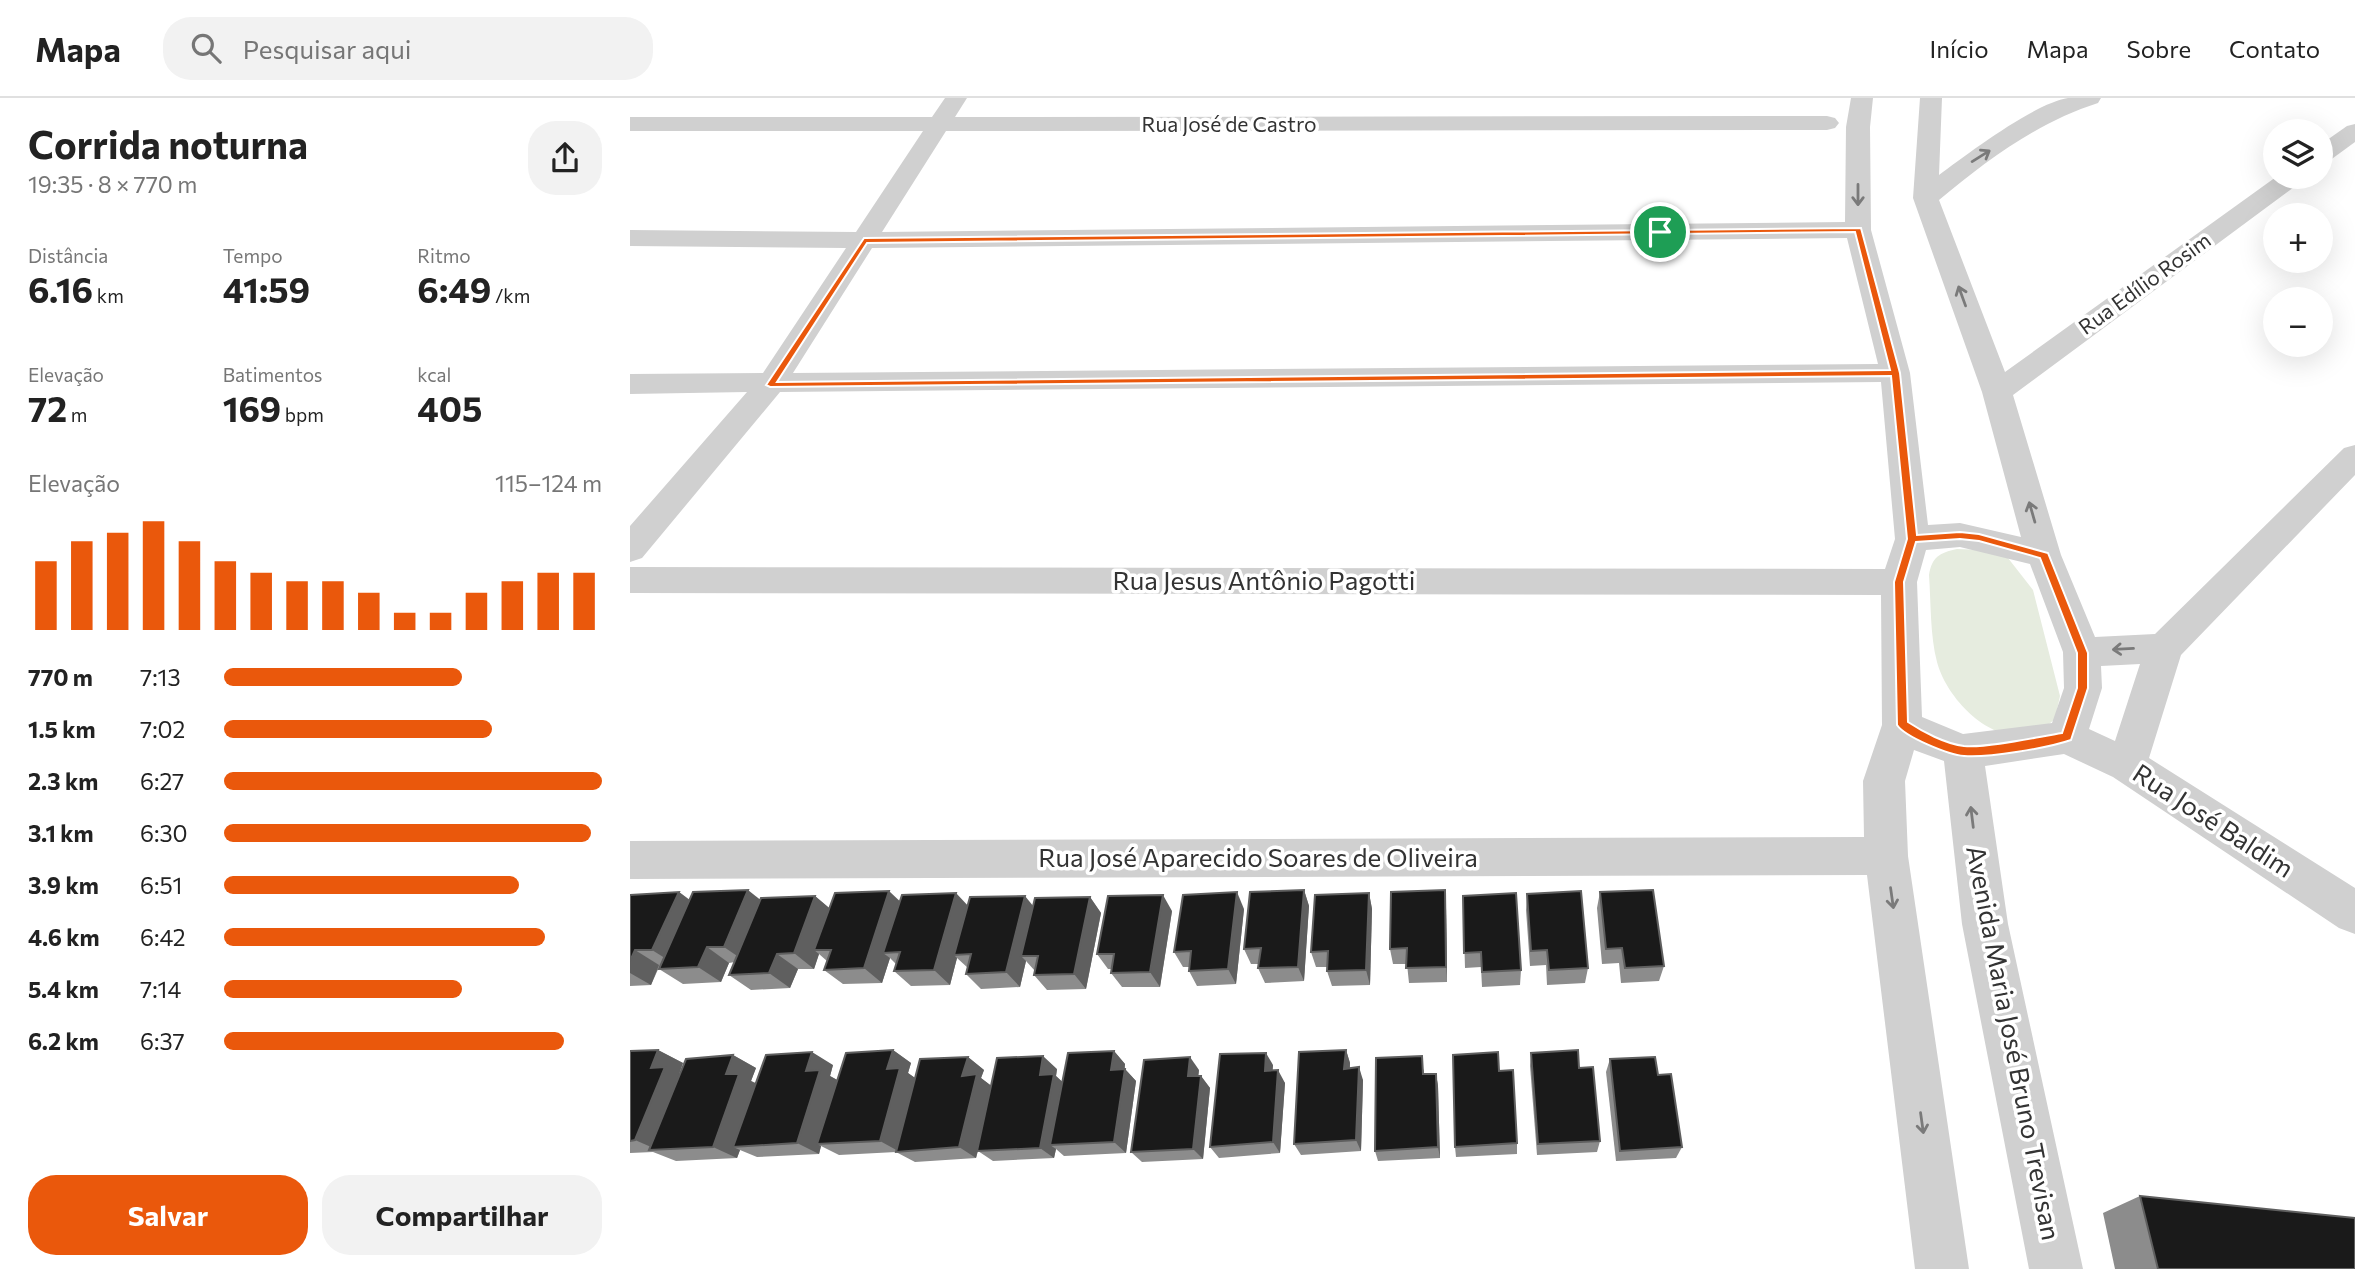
<!DOCTYPE html>
<html lang="pt">
<meta charset="utf-8">
<style>
body{margin:0;font-family:Commissioner,sans-serif;background:#f2f2f2;color:#222;height:100vh;display:flex;flex-direction:column;font-size:26px;white-space:nowrap}
*{box-sizing:border-box;margin:0}
p{font-size:23px;color:#767676}
.icon{flex:none;width:38px;height:38px;fill:none;stroke:currentColor;stroke-width:2;stroke-linecap:round;stroke-linejoin:round}
.map{position:relative;flex:1;overflow:hidden}
.sheet{display:flex;flex-direction:column;background:#fff;width:630px}
.sheet>*{flex:none}
.buttons{position:absolute;left:1633px;top:21px;display:grid;gap:14px}
.buttons a{display:grid;place-items:center;width:70px;height:70px;border-radius:50%;background:#fff;box-shadow:0 7px 28px #0002;font-size:35px}
.pin{position:absolute;display:grid;place-items:center;width:60px;height:60px;color:#fff;margin:-30px;border:4px solid #fff;border-radius:50%;box-shadow:0 2px 7px #0007}
.round{display:grid;place-items:center;flex:none;width:74px;height:74px;border-radius:28px;background:#f2f2f2}
.summary{display:flex;align-items:center;justify-content:space-between;height:119px;padding:0 28px}
h1{font-size:38px;font-weight:700;line-height:52px}
.stats{display:grid;grid-template-columns:repeat(3,1fr);gap:10px;height:119px;padding:7px 28px}
.stats div{display:grid;align-content:center}
.stats b{font-size:35px;font-weight:700}
.stats small{font-size:19px;font-weight:400}
.stats p{font-size:19px}
.chart{height:196px;padding:14px 28px}
.chart p{display:flex;justify-content:space-between}
.chart svg{width:100%;height:126px;margin-top:7px;stroke:#ea580c;stroke-width:6}
.primary-button{display:flex;gap:14px;margin-top:auto;padding:14px 28px}
.primary-button a{flex:1;height:80px;border-radius:28px;background:#ea580c;color:#fff;font-size:28px;font-weight:700;line-height:80px;text-align:center}
.primary-button a+a{background:#f2f2f2;color:#222}
ul{padding:0 28px;list-style:none;font-size:23px}
li{display:grid;grid-template-columns:112px 84px 1fr;align-items:center;height:52px}
li i{height:18px;border-radius:9px;background:#ea580c}
header{display:flex;align-items:center;gap:42px;box-sizing:border-box;height:98px;padding:0 35px;background:#fff;border-bottom:2px solid #e0e0e0}
header strong{font-size:33px}
nav{display:flex;gap:38px;margin-inline-start:auto;font-size:24px}
.search{width:490px;height:63px;background:#f2f2f2;display:flex;align-items:center;gap:18px;box-sizing:border-box;padding:0 24px;border-radius:28px;color:#767676;font-size:26px}
main{display:flex;flex:1;min-height:0}
.map>svg:first-child{display:block}
.green{fill:#e6ecdf}
.lines{fill:none;stroke-linecap:round;stroke-linejoin:round}
.minor{fill:#d0d0d0;fill-rule:evenodd}
.wall{fill:#8c8c8c}
.shaded-wall{fill:#5f5f5f}
.building{fill:#1a1a1a;stroke:#5f5f5f;stroke-width:2}
.oneway{stroke:#7a7a7a}
.route{fill:#ea580c;stroke:#fff;stroke-width:2;fill-rule:evenodd}
.labels{text-anchor:middle;stroke-width:7;stroke-linejoin:round;paint-order:stroke}
.far-street-label{font-size:21px;fill:#333;stroke:#fff}
.street-label{font-size:26px;fill:#333;stroke:#fff}
</style>
<header>
<strong>Mapa</strong>
<div class="search"><svg class="icon" aria-label="search" viewBox="0 0 24 24"><circle cx="10" cy="10" r="6"/><path d="M15 15l6 6"/></svg>Pesquisar aqui</div>
<nav><a>Início</a><a>Mapa</a><a>Sobre</a><a>Contato</a></nav>
</header>
<main>
<section class="sheet">
<div class="summary"><div><h1>Corrida noturna</h1><p>19:35 · 8 × 770 m</p></div><a class="round"><svg class="icon" aria-label="share" viewBox="0 0 24 24"><path d="M12 15V3M7 8l5-5 5 5M5 13v7h14v-7"/></svg></a></div>
<div class="stats">
<div><p>Distância</p><b>6.16<small> km</small></b></div>
<div><p>Tempo</p><b>41:59</b></div>
<div><p>Ritmo</p><b>6:49<small> /km</small></b></div>
</div>
<div class="stats">
<div><p>Elevação</p><b>72<small> m</small></b></div>
<div><p>Batimentos</p><b>169<small> bpm</small></b></div>
<div><p>kcal</p><b>405</b></div>
</div>
<div class="chart"><p><span>Elevação</span>115–124 m</p>
<svg viewBox="0 0 160 44" preserveAspectRatio="none"><path d="M5 44V20M15 44V13M25 44V10M35 44V6M45 44V13M55 44V20M65 44V24M75 44V27M85 44V27M95 44V31M105 44V38M115 44V38M125 44V31M135 44V27M145 44V24M155 44V24"/></svg>
</div>
<ul>
<li><b>770 m</b>7:13<i style="width:63%"></i></li>
<li><b>1.5 km</b>7:02<i style="width:71%"></i></li>
<li><b>2.3 km</b>6:27<i style="width:100%"></i></li>
<li><b>3.1 km</b>6:30<i style="width:97%"></i></li>
<li><b>3.9 km</b>6:51<i style="width:78%"></i></li>
<li><b>4.6 km</b>6:42<i style="width:85%"></i></li>
<li><b>5.4 km</b>7:14<i style="width:63%"></i></li>
<li><b>6.2 km</b>6:37<i style="width:90%"></i></li>
</ul>
<div class="primary-button"><a>Salvar</a><a>Compartilhar</a></div>
</section>
<div class="map">
<svg width="1725" height="1171" viewBox="0 0 1725 1171">
<rect width="100%" height="100%" fill="#fff"/>
<path class="green" d="M1327,451L1352,452L1378,460L1403,492L1430,598L1425,621C1420,625 1414,631 1408,634C1365,652 1317,602 1307,564C1300,537 1301,505 1299,477C1302,459 1309,455 1327,451Z"/>
<g class="lines">
<g class="minor">
<path d="M315,0H337L325,19L1197,18L1205,20L1209,25L1205,30L1197,32L316,33L252,134L1215,124L1216,29L1221,0H1243L1240,29L1241,132L1280,275L1298,427L1330,425L1391,439L1352,294L1283,100L1290,0H1312L1309,77C1337,56 1405,5 1438,0C1448,0 1460,0 1471,0L1468,5C1408,24 1357,62 1309,102L1375,274L1646,79H1674L1671,84L1383,297L1431,457L1465,539L1525,536L1714,350L1725,347V377L1551,557L1519,660L1725,790V836L1709,830L1483,679L1434,656L1355,668L1378,826L1453,1171H1399L1332,826L1314,663L1284,652L1275,683L1278,758L1339,1171H1285L1237,777L0,781V743L1234,739L1233,683L1252,627L1251,497L0,495V469L1255,471L1265,441L1251,284L150,294L12,460L0,464V428L117,294L0,296V276L133,275L216,150L0,148V132L226,134L293,33H0V19H302ZM1217,140L1248,266L163,275L242,150ZM1330,449L1400,466L1433,554L1434,590L1422,625L1333,636L1292,619L1287,484L1296,452ZM1510,566L1485,643L1459,631L1472,590L1471,568Z"/>
<polygon points="1725,26 1725,44 1699,63 1690,65 1690,47 1717,28"/>
</g>
</g>
<g class="wall">
<polygon points="674,792 679,808 674,883 635,885 628,870 629,866 621,866 614,851"/>
<polygon points="49,794 60,802 130,801 185,798 199,810 270,803 338,808 403,808 460,799 471,815 456,891 417,892 404,877 405,873 396,863 390,889 351,891 336,876 338,870 327,860 320,887 281,888 264,873 266,866 260,860 252,885 213,886 194,872 197,863 189,856 184,871 168,871 160,890 121,892 99,877 105,864 99,865 91,884 53,886 29,871 30,867 21,887 0,888 0,797"/>
<polygon points="970,794 1034,868 1029,883 991,885 989,865 972,866 967,810"/>
<polygon points="739,795 742,811 740,887 702,888 697,873 697,869 686,869 681,854"/>
<polygon points="897,796 958,870 955,885 917,887 916,867 900,868 896,812"/>
<polygon points="833,798 891,872 890,887 852,889 851,869 835,870"/>
<polygon points="816,809 817,884 779,885 777,866 763,866 760,851"/>
<polygon points="614,811 606,886 567,888 559,873 559,869 553,869 544,854"/>
<polygon points="542,813 530,889 492,889 481,875 481,871 478,871 467,856"/>
<polygon points="28,952 53,965 49,977 103,957 126,970 121,983 126,985 203,967 200,978 207,982 263,952 281,965 278,975 285,980 338,959 354,972 351,980 361,988 427,971 426,978 432,984 484,953 495,966 495,971 506,983 496,1055 434,1058 426,1051 424,1060 363,1063 348,1053 346,1060 285,1064 266,1054 209,1057 191,1048 189,1056 127,1059 110,1052 107,1060 46,1063 23,1054 0,1055 0,953"/>
<polygon points="716,952 720,965 720,970 733,982 731,1053 671,1057 664,1046"/>
<polygon points="901,955 949,970 970,1043 967,1054 907,1057 900,968"/>
<polygon points="980,961 1028,977 1052,1049 1046,1060 986,1063 976,974"/>
<polygon points="643,967 642,972 655,985 650,1055 589,1060 580,1049"/>
<polygon points="794,971 794,976 806,976 808,988 810,1060 748,1063 745,1053"/>
<polygon points="569,972 568,978 571,978 580,990 573,1061 512,1064 501,1054"/>
<polygon points="869,973 887,1045 887,1056 826,1059 825,1049"/>
<polygon points="1510,1098 1725,1171 1485,1171 1473,1115"/>
</g>
<g class="shaded-wall">
<polygon points="118,792 138,808 116,864 94,849"/>
<polygon points="674,792 679,808 674,883 668,869"/>
<polygon points="815,792 816,809 817,884 816,869"/>
<polygon points="259,793 276,809 253,855 260,860 252,885 234,870"/>
<polygon points="49,794 71,811 46,867 22,852"/>
<polygon points="607,794 614,811 606,886 598,871"/>
<polygon points="326,795 341,811 324,857 327,860 320,887 304,872"/>
<polygon points="739,795 742,811 740,887 736,872"/>
<polygon points="533,797 542,813 530,889 520,874"/>
<polygon points="185,798 204,814 184,852 189,856 184,871 164,855"/>
<polygon points="395,798 408,814 391,858 396,863 390,889 376,874"/>
<polygon points="460,799 471,815 456,891 444,876"/>
<polygon points="77,849 99,865 91,884 68,869"/>
<polygon points="5,852 29,867 21,887 0,875 0,863"/>
<polygon points="147,856 168,871 160,890 139,875"/>
<polygon points="28,952 53,965 49,976 60,982 28,1052 5,1042 21,970"/>
<polygon points="263,952 281,965 278,975 288,982 270,1054 250,1043 257,971"/>
<polygon points="716,952 720,965 719,983 714,971"/>
<polygon points="484,953 495,966 493,981 495,971 506,983 496,1055 484,1044 481,972"/>
<polygon points="182,954 203,967 200,978 211,984 187,1046 191,1048 189,1056 167,1045 176,973"/>
<polygon points="636,955 643,967 642,985 635,973"/>
<polygon points="103,957 126,970 121,983 132,989 103,1049 110,1052 107,1060 83,1049 96,976"/>
<polygon points="413,958 427,971 426,978 437,988 420,1047 426,1051 424,1060 410,1050 410,977"/>
<polygon points="338,959 354,972 351,980 363,989 346,1060 329,1049 332,978"/>
<polygon points="560,959 569,972 567,990 558,978"/>
<polygon points="729,969 733,982 731,1053 726,1042"/>
<polygon points="648,972 655,985 650,1055 643,1044"/>
<polygon points="806,976 808,988 810,1060 808,1049"/>
<polygon points="571,978 580,990 573,1061 563,1051"/>
</g>
<g class="building">
<polygon points="118,792 94,849 77,849 68,869 29,871 63,794"/>
<polygon points="674,792 668,869 628,870 631,850 614,851 620,794"/>
<polygon points="815,792 816,869 776,870 777,850 760,851 761,794"/>
<polygon points="1023,792 1034,868 995,870 992,850 976,851 970,794"/>
<polygon points="259,793 234,870 194,872 201,852 184,852 205,795"/>
<polygon points="951,793 958,870 919,872 917,852 901,853 897,796"/>
<polygon points="49,794 22,852 5,852 0,863 0,797"/>
<polygon points="607,794 598,871 559,873 561,853 544,854 553,797"/>
<polygon points="326,795 304,872 264,873 270,854 253,855 272,797"/>
<polygon points="739,795 736,872 697,873 698,853 681,854 685,797"/>
<polygon points="886,795 891,872 852,874 851,854 834,855 833,798"/>
<polygon points="533,797 520,874 481,875 484,856 467,856 478,798"/>
<polygon points="185,798 164,855 147,856 139,875 99,877 131,800"/>
<polygon points="395,798 376,874 336,876 341,856 324,857 340,799"/>
<polygon points="460,799 444,876 404,877 408,858 391,858 405,800"/>
<polygon points="28,952 21,970 35,969 5,1042 0,1043 0,953"/>
<polygon points="263,952 257,971 270,970 250,1043 187,1046 216,955"/>
<polygon points="716,952 714,971 729,969 726,1042 664,1046 669,954"/>
<polygon points="948,952 949,970 963,969 970,1043 908,1046 901,955"/>
<polygon points="484,953 481,972 495,971 484,1044 420,1047 438,955"/>
<polygon points="182,954 176,973 190,972 167,1045 103,1049 136,957"/>
<polygon points="868,954 869,973 883,972 887,1045 825,1049 823,957"/>
<polygon points="636,955 635,973 648,972 643,1044 580,1049 590,956"/>
<polygon points="103,957 96,976 109,976 83,1049 19,1052 56,961"/>
<polygon points="413,958 410,977 424,976 410,1050 347,1053 367,960"/>
<polygon points="792,958 793,976 806,976 808,1049 745,1053 746,960"/>
<polygon points="338,959 332,978 347,976 329,1049 266,1054 290,961"/>
<polygon points="560,959 558,978 571,978 563,1051 501,1054 514,962"/>
<polygon points="1025,959 1028,977 1041,976 1052,1049 990,1053 980,961"/>
<polygon points="1510,1098 1725,1120 1725,1171 1528,1171"/>
</g>
<defs><path id="oneway-shaft" d="M-6 0H5M1.5-3L5.5 0L1.5 3" fill="none" stroke-width="1.6" stroke-linecap="round" stroke-linejoin="round" transform="scale(1.75)"/></defs>
<g class="oneway">
<use href="#oneway-shaft" transform="translate(1351 58) rotate(-32)"/>
<use href="#oneway-shaft" transform="translate(1228 97) rotate(90)"/>
<use href="#oneway-shaft" transform="translate(1332 198) rotate(-110)"/>
<use href="#oneway-shaft" transform="translate(1402 414) rotate(-106)"/>
<use href="#oneway-shaft" transform="translate(1493 551) rotate(177)"/>
<use href="#oneway-shaft" transform="translate(1342 719) rotate(-97)"/>
<use href="#oneway-shaft" transform="translate(1262 800) rotate(82)"/>
<use href="#oneway-shaft" transform="translate(1292 1025) rotate(82)"/>
</g>
<path class="route" d="M1231,130L1270,275L1287,437L1330,434L1349,436L1418,455L1458,555V590L1441,642C1418,650 1358,660 1334,658C1319,657 1275,639 1267,627L1264,484L1277,441L1261,278L140,289L136,287L234,140ZM1225,134L1260,272L147,284L237,145ZM1330,441L1349,443L1410,460L1447,555V590L1432,635C1407,639 1358,650 1334,648C1316,646 1293,634 1278,624L1274,484L1286,444Z"/>
<g class="labels">
<g class="far-street-label">
<text x="599" y="34">Rua José de Castro</text>
<text transform="translate(1515 186) rotate(-36)" y="7">Rua Edílio Rosim</text>
</g>
<g class="street-label">
<text x="634" y="492">Rua Jesus Antônio Pagotti</text>
<text transform="translate(1583 723) rotate(33)" y="9">Rua José Baldim</text>
<text x="628" y="769">Rua José Aparecido Soares de Oliveira</text>
<text transform="translate(1383 945) rotate(79)" y="9">Avenida Maria José Bruno Trevisan</text>
</g>
</g>
</svg>
<div class="buttons">
<a><svg class="icon" aria-label="layers" viewBox="0 0 24 24"><path d="M12 4l9 5-9 5-9-5zM3 14l9 5 9-5"/></svg></a>
<a>+</a>
<a>−</a>
</div>
<div class="pin" style="left:1030px;top:134px;background:#1e9e55"><svg class="icon" aria-label="arrive" viewBox="0 0 24 24"><path d="M6 21V4h12l-3 4 3 4H6"/></svg></div>
</div>
</main>
